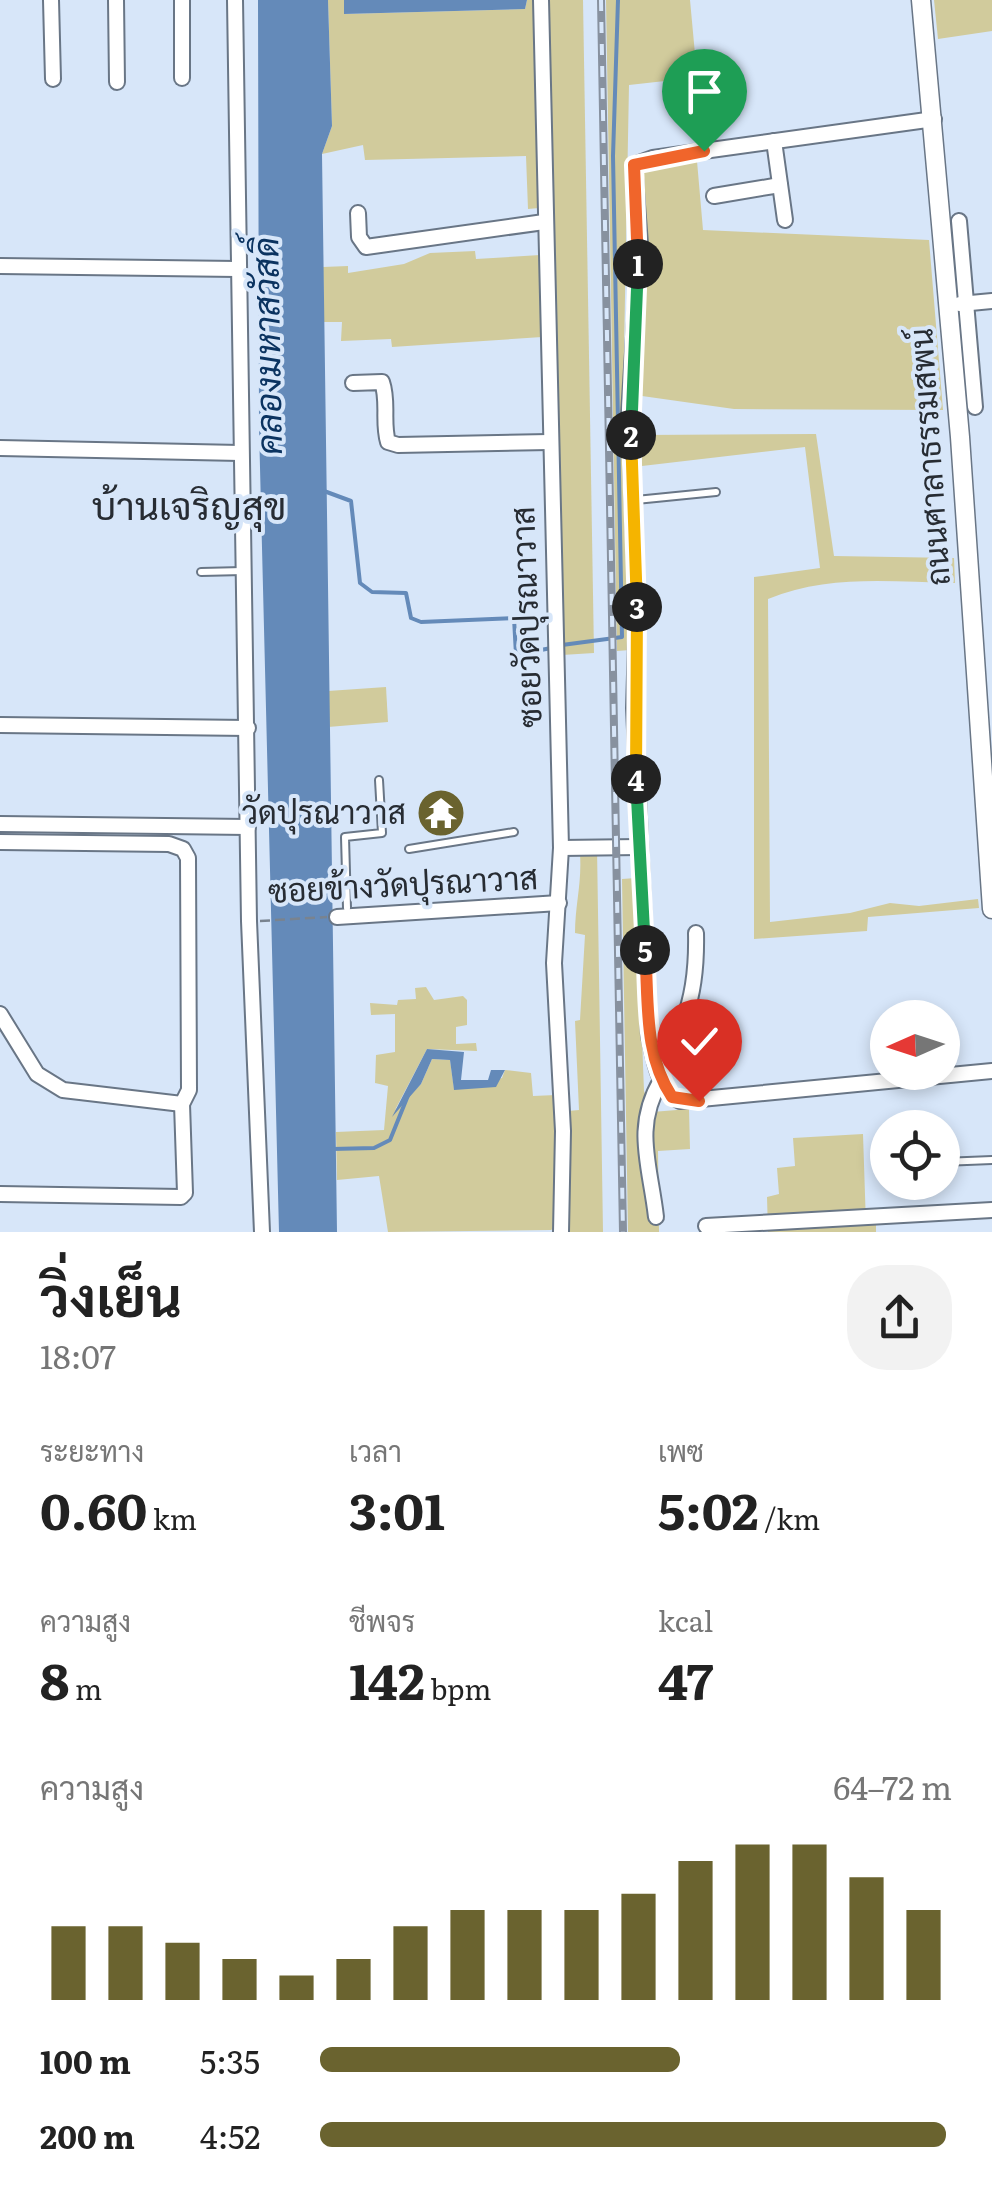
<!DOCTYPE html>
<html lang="th">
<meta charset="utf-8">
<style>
body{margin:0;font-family:Literata,Sarabun,serif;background:#f2f2f2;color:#222;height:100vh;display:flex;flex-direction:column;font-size:38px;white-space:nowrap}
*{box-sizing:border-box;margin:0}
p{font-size:32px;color:#767676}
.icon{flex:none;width:55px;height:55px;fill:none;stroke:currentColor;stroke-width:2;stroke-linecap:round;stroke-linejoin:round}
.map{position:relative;height:1232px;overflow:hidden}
.drawer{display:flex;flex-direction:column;background:#fff;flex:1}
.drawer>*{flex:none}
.needle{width:65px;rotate:267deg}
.buttons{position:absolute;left:870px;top:1000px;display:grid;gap:20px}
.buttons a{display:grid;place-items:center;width:90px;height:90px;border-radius:50%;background:#fff;box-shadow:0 5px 15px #0003;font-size:50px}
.pin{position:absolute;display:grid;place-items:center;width:85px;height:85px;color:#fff;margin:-102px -42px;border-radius:50% 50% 50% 0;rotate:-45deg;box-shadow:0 0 10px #0007}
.pin .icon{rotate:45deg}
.km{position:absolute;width:50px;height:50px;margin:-25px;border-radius:50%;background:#222;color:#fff;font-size:28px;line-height:50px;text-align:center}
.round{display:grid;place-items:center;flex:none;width:105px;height:105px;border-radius:40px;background:#f2f2f2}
.headline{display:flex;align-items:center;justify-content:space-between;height:170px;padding:0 40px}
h1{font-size:55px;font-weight:700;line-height:75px}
.metrics{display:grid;grid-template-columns:repeat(3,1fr);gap:15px;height:170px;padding:10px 40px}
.metrics div{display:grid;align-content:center}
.metrics b{font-size:50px;font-weight:700}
.metrics small{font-size:28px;font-weight:400}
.metrics p{font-size:28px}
.chart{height:280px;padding:20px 40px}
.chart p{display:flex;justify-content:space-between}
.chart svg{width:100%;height:180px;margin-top:10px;stroke:#6a632f;stroke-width:6}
ul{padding:0 40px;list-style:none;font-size:32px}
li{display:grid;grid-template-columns:160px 120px 1fr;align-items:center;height:75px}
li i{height:25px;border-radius:12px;background:#6a632f}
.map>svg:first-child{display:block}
.green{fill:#d1cb9c}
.water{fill:#648ab9}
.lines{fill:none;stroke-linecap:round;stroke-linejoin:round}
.stream{stroke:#648ab9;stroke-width:4}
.service-casing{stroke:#697686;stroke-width:10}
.minor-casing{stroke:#697686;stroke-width:18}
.tertiary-casing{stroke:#697686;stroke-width:21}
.path{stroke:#79838f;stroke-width:2.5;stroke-dasharray:10 5;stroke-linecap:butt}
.service{stroke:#fff;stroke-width:6}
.minor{stroke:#fff;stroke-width:14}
.tertiary{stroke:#fff;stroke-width:18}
.rail-casing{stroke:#87919f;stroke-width:8}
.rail{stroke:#d7e6f9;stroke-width:4;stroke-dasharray:11;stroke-linecap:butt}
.split-1-casing{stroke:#fff;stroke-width:20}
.split-2-casing{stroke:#fff;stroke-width:20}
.split-3-casing{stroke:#fff;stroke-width:20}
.split-4-casing{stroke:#fff;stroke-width:20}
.split-5-casing{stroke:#fff;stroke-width:20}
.split-6-casing{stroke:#fff;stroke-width:20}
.split-1{stroke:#f0652b;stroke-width:12}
.split-2{stroke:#22a559;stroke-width:12}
.split-3{stroke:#f5b400;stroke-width:12}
.split-4{stroke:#f5b400;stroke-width:12}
.split-5{stroke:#22a559;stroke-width:12}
.split-6{stroke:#f0652b;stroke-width:12}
.labels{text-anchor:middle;stroke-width:8;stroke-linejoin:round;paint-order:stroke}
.street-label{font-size:32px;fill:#272c33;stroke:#d7e6f9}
.poi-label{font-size:32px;fill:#272c33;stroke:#d7e6f9;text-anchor:end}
.water-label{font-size:35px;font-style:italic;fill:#0b3360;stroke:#d7e6f9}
.quarter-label{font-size:38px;fill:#272c33;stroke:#d7e6f9}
</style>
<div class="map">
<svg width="992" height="1232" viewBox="0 0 992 1232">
<rect width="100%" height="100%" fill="#d7e6f9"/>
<g class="green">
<polygon points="328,0 344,0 345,14 525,9 527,0 535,0 539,208 528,209 526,156 365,160 363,145 322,154 332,126"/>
<polygon points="546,0 583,0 594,653 562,655"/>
<polygon points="606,0 690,0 695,54 692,78 629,85 623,402 630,650 617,651"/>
<polygon points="934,0 992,0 992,31 938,39"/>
<polygon points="697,161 703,230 929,240 943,410 734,409 642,396 648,240 643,167"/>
<polygon points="475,251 476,259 540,255 542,337 392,347 391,339 341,341 342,322 324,322 323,267 348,266 348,273 404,264 430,253"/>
<path d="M816,434L834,556L954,558L955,583C891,582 829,574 768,599L770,922L850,913L890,903L919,906L978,899L979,908L868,917L867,931L754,939V577L820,568L805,447L642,466V435Z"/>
<polygon points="386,687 388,722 328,727 328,691"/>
<path d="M597,848L603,1232H568V1111L579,1110L575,1021L580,1020L585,935L575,933C575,905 582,883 580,854Z"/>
<polygon points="636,878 644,1091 652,1112 689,1109 690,1149 658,1151 659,1232 628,1232 622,879"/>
<polygon points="426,987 434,1000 463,996 467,1000 467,1025 456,1027 456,1044 476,1043 477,1051 427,1049 395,1110 421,1084 432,1059 450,1060 454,1089 502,1078 505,1070 531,1073 533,1096 556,1095 558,1226 551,1230 388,1232 379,1176 337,1180 336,1132 384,1130 388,1086 375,1083 376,1055 395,1052 395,1014 371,1015 370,1003 397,1005 398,1000 416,999 415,988"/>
<polygon points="863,1134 866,1225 876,1225 876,1232 768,1232 767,1197 779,1194 777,1168 795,1166 793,1138"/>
</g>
<g class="water">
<polygon points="258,0 328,0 332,126 322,154 337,1232 279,1232 259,427"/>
<polygon points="344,0 527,0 525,9 344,14"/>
<polygon points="427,1049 464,1052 461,1080 488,1080 491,1070 505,1070 496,1087 454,1090 450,1060 432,1059 421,1084 392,1117"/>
</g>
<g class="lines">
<g class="stream">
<polyline points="324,491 351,501 360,583 372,592 406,593 411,618 421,622 514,618 516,655 551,648"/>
<polyline points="562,645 622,637 613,156 618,0"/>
<polyline points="332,1149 374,1148 390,1140 409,1093"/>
</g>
<g class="service-casing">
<g id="service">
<polyline points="636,500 716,492"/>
<polyline points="201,572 243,571"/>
<polyline points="409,849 514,832"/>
<polyline points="347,908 345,837 382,833 379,780"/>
<polyline points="942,1162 992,1160"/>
</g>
</g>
<g class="minor-casing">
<g id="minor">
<polyline points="51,0 53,79"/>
<polyline points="116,0 117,82"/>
<polyline points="182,0 182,78"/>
<polyline points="235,0 249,921 262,1232"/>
<polyline points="541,0 561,848 554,963 563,1131 561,1232"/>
<path d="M934,119L653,158L634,165L640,244L629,414L637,607L634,708L649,1036C654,1058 658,1090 680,1101L992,1071"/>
<polyline points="774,141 785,220"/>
<polyline points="714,196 780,185"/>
<polyline points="358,213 359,237 366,247 544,222"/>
<polyline points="959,221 975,407"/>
<polyline points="0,266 237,269"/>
<polyline points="960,304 992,301"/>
<path d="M353,383L382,382C389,402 382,422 388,442L398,445L549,442"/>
<polyline points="0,448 240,453"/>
<polyline points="0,725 248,728"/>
<polyline points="0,824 248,827"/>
<polyline points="0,842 169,844 183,849 188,858 189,1090 182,1104 185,1193 181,1197 0,1194"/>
<polyline points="561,848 639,847"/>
<polyline points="337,917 559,903"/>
<polyline points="0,1014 37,1074 63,1090 182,1104"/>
<path d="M655,1061C690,1032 697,978 696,933"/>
<path d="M656,1217C650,1164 633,1128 661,1080"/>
<polyline points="706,1226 992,1210"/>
</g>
</g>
<g class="tertiary-casing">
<polyline id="tertiary" points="921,0 960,437 992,909"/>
</g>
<polyline class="path" points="260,921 327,917"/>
<use href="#service" class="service"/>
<use href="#minor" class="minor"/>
<use href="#tertiary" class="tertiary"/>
<g class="rail-casing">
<polyline id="rail" points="601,0 623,1232"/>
</g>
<use href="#rail" class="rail"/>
</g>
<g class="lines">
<g class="split-1-casing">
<polyline id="split-1" points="638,264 634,165 704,151"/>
</g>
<g class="split-2-casing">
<polyline id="split-2" points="631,435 638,264"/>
</g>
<g class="split-3-casing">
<polyline id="split-3" points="631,435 637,607"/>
</g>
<g class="split-4-casing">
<polyline id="split-4" points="636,779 637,607"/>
</g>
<g class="split-5-casing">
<polyline id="split-5" points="636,779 645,950"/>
</g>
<g class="split-6-casing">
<path id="split-6" d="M645,950C649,999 643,1054 672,1097L699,1101"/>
</g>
<use href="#split-1" class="split-1"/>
<use href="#split-2" class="split-2"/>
<use href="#split-3" class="split-3"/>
<use href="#split-4" class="split-4"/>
<use href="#split-5" class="split-5"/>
<use href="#split-6" class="split-6"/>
</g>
<defs>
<g id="temple-disc" transform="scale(2.5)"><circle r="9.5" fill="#6a632f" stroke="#d7e6f9"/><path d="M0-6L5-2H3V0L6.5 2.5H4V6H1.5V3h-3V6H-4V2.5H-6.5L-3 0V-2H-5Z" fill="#fff"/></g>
</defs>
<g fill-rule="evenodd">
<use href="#temple-disc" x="441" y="813"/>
</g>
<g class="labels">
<g class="street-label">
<text transform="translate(930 457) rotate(-94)" y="11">ถนนศาลาธรรมสพน์</text>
<text transform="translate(527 617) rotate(-92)" y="11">ซอยวัดปุรณาวาส</text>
<text transform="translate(403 885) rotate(-3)" y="11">ซอยข้างวัดปุรณาวาส</text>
</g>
<g class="poi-label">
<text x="406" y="824">วัดปุรณาวาส</text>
</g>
<g class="water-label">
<text transform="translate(268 346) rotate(-91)" y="12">คลองมหาสวัสดิ์</text>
</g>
<g class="quarter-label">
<text x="189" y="520">บ้านเจริญสุข</text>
</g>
</g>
</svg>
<div class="buttons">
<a><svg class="needle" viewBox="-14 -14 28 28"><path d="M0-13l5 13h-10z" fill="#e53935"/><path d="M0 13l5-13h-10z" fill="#767676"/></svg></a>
<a><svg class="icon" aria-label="locate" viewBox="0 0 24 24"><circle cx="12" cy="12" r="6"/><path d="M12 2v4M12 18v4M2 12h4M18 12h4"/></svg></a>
</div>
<div class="pin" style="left:704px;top:151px;background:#1e9e55"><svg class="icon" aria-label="arrive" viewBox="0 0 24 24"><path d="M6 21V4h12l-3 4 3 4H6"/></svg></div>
<div class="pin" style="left:699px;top:1101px;background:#d93025"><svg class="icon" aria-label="check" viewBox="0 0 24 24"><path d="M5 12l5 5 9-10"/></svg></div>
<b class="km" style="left:638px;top:264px">1</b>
<b class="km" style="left:631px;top:435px">2</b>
<b class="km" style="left:637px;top:607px">3</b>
<b class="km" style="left:636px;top:779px">4</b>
<b class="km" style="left:645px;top:950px">5</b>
</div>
<section class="drawer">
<div class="headline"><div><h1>วิ่งเย็น</h1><p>18:07</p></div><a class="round"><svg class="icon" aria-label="share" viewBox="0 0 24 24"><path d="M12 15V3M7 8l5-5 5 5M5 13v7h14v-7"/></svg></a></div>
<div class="metrics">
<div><p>ระยะทาง</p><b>0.60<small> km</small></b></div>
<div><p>เวลา</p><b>3:01</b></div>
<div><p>เพซ</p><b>5:02<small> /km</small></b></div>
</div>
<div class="metrics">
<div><p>ความสูง</p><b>8<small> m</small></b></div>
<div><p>ชีพจร</p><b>142<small> bpm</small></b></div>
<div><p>kcal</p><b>47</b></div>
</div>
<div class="chart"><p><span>ความสูง</span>64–72 m</p>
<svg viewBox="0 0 160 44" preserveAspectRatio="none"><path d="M5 44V26M15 44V26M25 44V30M35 44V34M45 44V38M55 44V34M65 44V26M75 44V22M85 44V22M95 44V22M105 44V18M115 44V10M125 44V6M135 44V6M145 44V14M155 44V22"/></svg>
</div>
<ul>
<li><b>100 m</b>5:35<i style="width:57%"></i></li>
<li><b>200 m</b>4:52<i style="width:99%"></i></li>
</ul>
</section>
